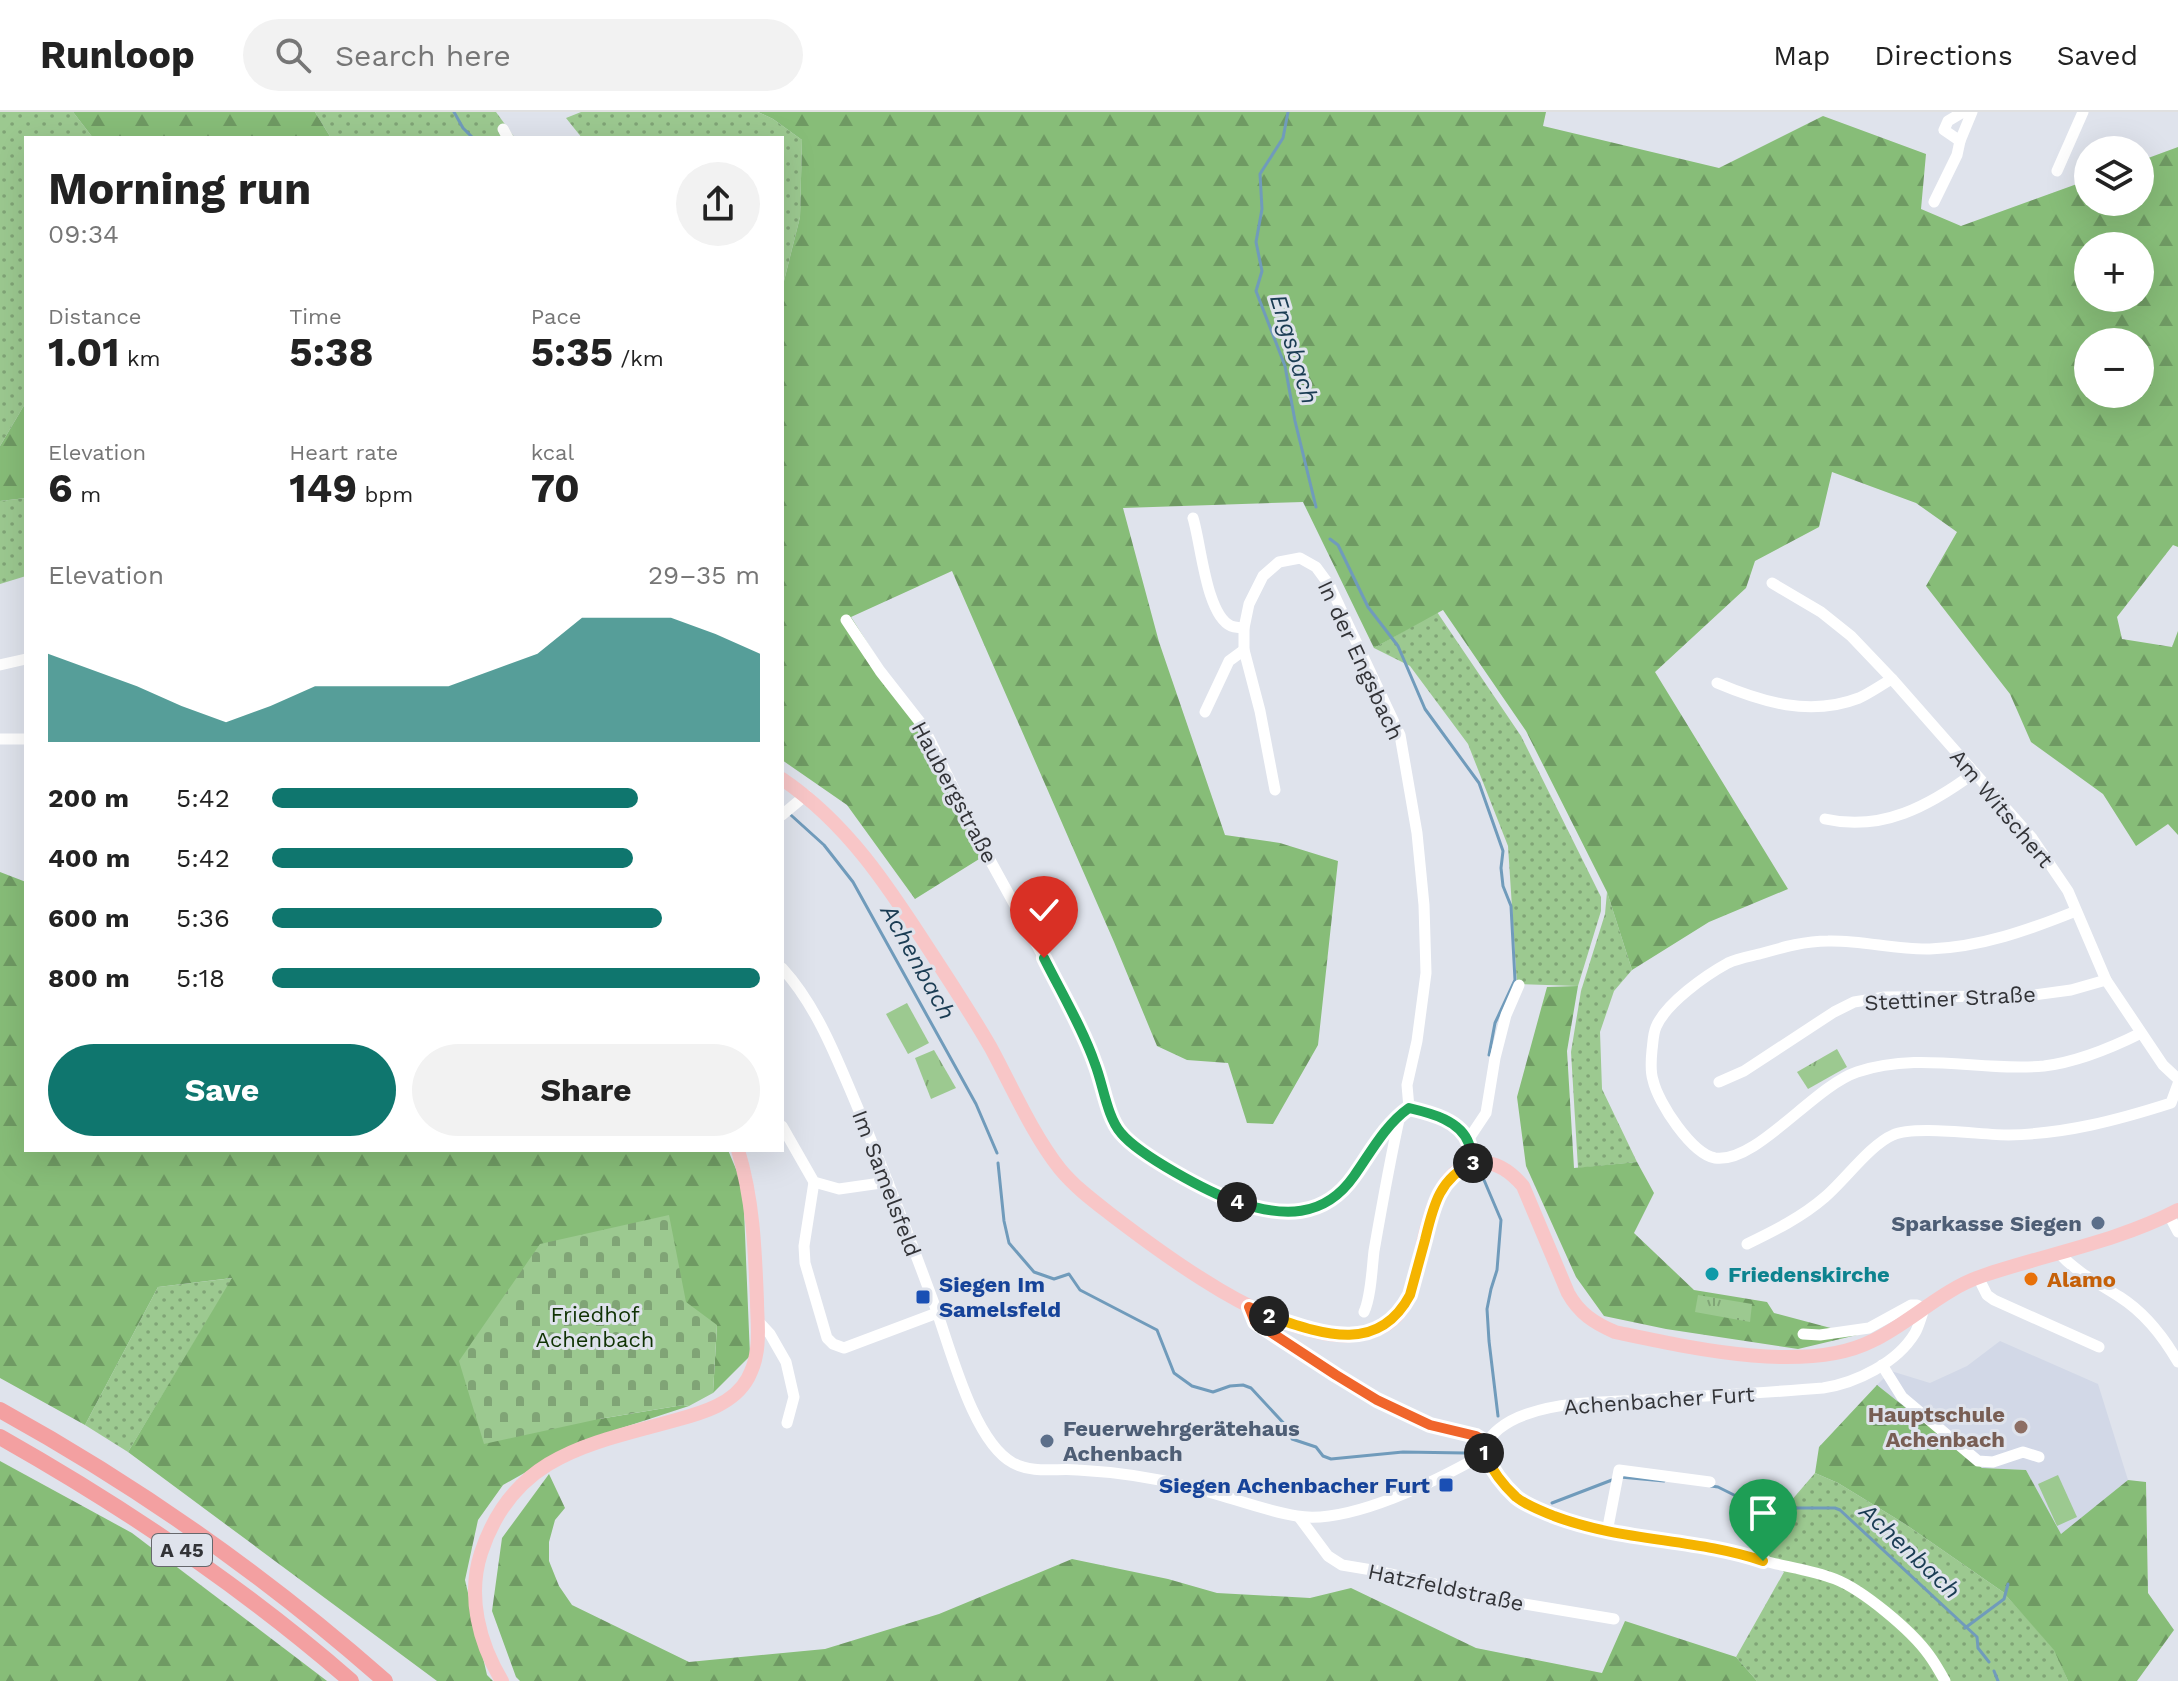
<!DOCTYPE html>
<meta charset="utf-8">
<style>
body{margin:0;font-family:"Work Sans",sans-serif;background:#f2f2f2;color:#222;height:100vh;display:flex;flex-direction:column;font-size:30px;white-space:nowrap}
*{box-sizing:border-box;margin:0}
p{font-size:26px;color:#767676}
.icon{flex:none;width:44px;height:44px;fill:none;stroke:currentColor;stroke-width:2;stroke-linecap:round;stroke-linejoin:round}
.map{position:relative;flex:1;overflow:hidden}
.side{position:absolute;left:24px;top:24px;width:760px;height:1016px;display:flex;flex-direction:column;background:#fff;border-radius:0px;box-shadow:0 8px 32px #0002}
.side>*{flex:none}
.fabs{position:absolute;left:2074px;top:24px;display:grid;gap:16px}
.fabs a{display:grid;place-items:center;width:80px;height:80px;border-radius:50%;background:#fff;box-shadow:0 8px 32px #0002;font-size:40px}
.pin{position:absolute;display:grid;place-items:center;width:68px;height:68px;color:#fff;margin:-82px -34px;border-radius:50% 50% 50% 0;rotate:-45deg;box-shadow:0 0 8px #0007}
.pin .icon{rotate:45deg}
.km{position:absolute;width:40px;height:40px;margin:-20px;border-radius:50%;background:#222;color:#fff;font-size:22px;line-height:40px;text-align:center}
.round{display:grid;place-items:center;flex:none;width:84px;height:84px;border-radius:42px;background:#f2f2f2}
.headline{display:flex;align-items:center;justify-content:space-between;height:136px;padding:0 24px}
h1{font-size:44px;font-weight:700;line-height:60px}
.stats{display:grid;grid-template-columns:repeat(3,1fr);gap:12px;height:136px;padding:8px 24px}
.stats div{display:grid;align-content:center}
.stats b{font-size:40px;font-weight:700}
.stats small{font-size:22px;font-weight:400}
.stats p{font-size:22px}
.chart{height:224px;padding:16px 24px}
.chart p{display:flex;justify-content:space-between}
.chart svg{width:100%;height:144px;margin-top:8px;fill:#0f766e;opacity:.7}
.primary-button{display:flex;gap:16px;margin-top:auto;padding:16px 24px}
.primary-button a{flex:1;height:92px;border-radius:48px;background:#0f766e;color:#fff;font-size:32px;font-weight:700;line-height:92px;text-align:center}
.primary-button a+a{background:#f2f2f2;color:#222}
ul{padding:0 24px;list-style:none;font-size:26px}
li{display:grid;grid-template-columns:128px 96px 1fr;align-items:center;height:60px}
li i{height:20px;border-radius:10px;background:#0f766e}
header{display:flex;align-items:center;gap:48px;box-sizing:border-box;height:112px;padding:0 40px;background:#fff;border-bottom:2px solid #e0e0e0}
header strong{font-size:38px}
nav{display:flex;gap:44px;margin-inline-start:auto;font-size:28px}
.search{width:560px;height:72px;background:#f2f2f2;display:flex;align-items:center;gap:20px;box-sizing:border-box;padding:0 28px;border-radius:44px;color:#767676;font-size:30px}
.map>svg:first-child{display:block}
.built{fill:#d2d8e7}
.grass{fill:url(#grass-dots)}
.forest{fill:url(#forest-firs);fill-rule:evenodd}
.cemetery{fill:url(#cemetery-stones)}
.park{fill:url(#park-tufts)}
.pitch{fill:#9cc990}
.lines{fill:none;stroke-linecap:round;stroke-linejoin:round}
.stream{stroke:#709bbb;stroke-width:3}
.minor{stroke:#fff;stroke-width:11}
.major{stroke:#f8c6c7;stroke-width:14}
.highway{stroke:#f3a0a1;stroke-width:16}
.split-1-casing{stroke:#fff;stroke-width:16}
.split-2-casing{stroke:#fff;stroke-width:16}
.split-3-casing{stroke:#fff;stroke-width:16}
.split-4-casing{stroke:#fff;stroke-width:16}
.split-5-casing{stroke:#fff;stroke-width:16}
.split-1{stroke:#f5b400;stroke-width:10}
.split-2{stroke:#f0652b;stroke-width:10}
.split-3{stroke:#f5b400;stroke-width:10}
.split-4{stroke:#22a559;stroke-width:10}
.split-5{stroke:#22a559;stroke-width:10}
.service-dot{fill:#5c6f8a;stroke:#dfe3ec;stroke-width:3}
.culture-dot{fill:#0f9aa8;stroke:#dfe3ec;stroke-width:3}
.food-dot{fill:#e8710a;stroke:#dfe3ec;stroke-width:3}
.transit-dot{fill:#1a4fb4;stroke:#dfe3ec;stroke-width:3}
.education-dot{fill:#8d6e63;stroke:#dfe3ec;stroke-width:3}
.labels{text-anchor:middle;stroke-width:6;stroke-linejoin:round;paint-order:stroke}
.shield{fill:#dfe3ec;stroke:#66686d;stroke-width:2}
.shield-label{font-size:20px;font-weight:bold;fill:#323337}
.street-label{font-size:22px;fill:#323337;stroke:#dfe3ec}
.service-label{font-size:22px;font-weight:bold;fill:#4e5e75;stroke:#dfe3ec;text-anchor:end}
.culture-label{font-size:22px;font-weight:bold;fill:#0d838f;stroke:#dfe3ec;text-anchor:start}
.food-label{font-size:22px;font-weight:bold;fill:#c56008;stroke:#dfe3ec;text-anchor:start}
.transit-label{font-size:22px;font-weight:bold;fill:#164399;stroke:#dfe3ec;text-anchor:start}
.park-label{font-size:22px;fill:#0f3203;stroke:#dfe3ec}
.education-label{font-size:22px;font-weight:bold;fill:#785e54;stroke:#dfe3ec;text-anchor:end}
.water-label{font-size:24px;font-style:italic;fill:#1a3c53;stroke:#dfe3ec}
</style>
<header>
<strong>Runloop</strong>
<div class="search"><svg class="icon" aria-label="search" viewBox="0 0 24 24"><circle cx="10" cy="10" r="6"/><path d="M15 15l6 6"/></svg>Search here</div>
<nav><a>Map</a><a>Directions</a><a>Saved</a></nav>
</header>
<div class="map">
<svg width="2178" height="1569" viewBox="0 0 2178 1569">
<defs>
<pattern id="grass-dots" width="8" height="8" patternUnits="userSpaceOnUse" patternTransform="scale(2)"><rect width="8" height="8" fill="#9cc990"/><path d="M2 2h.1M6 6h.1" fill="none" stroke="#80a476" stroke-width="1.8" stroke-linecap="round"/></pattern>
<pattern id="forest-firs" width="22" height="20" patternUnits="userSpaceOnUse" patternTransform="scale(2)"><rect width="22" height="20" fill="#87bd78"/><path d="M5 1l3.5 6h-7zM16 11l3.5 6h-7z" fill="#6f9a63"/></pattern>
<pattern id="cemetery-stones" width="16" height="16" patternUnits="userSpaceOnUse" patternTransform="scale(2)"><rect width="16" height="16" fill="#9cc990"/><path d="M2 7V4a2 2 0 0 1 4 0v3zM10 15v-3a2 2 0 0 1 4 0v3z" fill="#80a476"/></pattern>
<pattern id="park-tufts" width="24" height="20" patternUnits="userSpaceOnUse" patternTransform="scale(2)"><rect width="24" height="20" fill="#9cc990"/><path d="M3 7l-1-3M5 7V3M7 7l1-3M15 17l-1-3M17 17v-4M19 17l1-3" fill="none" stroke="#80a476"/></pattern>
</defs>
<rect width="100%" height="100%" fill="#dfe3ec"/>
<polygon class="built" points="2000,1229 2098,1272 2128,1368 2061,1423 2026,1358 1983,1356 1877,1273 1891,1259 1930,1271 1967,1254"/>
<g class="grass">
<polygon points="0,0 73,0 93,26 26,26 26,290 0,334"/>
<polygon points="315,0 496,0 515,26 331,26"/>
<polygon points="581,0 758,0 773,7 802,28 800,105 782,177 782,26 582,26 566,6"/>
<polygon points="26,386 26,464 0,472 0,389"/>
<polygon points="1437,500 1521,624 1601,785 1601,799 1578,874 1517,872 1508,734 1468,632 1410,554 1374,536"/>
<polygon points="1607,780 1632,858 1614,879 1600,920 1602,977 1637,1050 1578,1056 1571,940 1581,879 1605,802"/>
<polygon points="233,1166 128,1340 85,1313 158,1175"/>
<polygon points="1815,1361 1838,1371 1905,1412 2003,1480 2055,1538 2068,1569 1757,1569 1736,1545 1784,1460 1754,1432"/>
</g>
<g class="forest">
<polygon points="73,0 315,0 331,26 93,26"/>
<path d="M758,0H1546L1543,14L1719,56L1823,4L1926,42L1921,97L1961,114L2088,68V90H2140V49L2178,35V435L2173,433L2117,505L2122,527L2172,535L2178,519V723L2168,712L2136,734L2103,682L2031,630L2010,582L1926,474L1957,420L1916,391L1832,360L1819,415L1755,449L1746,476L1655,560L1788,777L1709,810L1632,858L1607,780L1526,619L1443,498L1374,536L1303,390L1123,396L1159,530L1225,723L1280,731L1338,749L1318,933L1273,1012L1247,1011L1228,951L1187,948L1157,934L1114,830L952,459L851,505L884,557L931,623L984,744L915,787L847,693L782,648V177L800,105L802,28L773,7ZM2088,134H2140V186H2088ZM2088,230H2140V282H2088Z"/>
<polygon points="26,290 26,386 0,389 0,334"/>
<polygon points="0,760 26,770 26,1038 728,1038 743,1074 750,1244 713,1281 717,1213 599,1307 683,1293 689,1294 579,1330 503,1373 478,1408 465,1468 487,1563 493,1569 437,1569 128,1340 232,1166 158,1175 85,1313 0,1266"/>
<polygon points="1578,874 1567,939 1574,1056 1637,1050 1654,1081 1634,1121 1694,1178 1767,1190 1774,1201 1857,1223 1798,1237 1666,1217 1604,1204 1576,1165 1526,1054 1517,985 1547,875"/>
<polygon points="1877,1273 1982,1356 2026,1358 2061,1422 2128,1368 2146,1370 2148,1481 2174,1518 2137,1569 2068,1569 2054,1538 2003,1480 1905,1412 1838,1371 1815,1361 1819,1335"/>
<polygon points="0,1349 132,1421 327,1569 0,1569"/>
<polygon points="549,1362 565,1396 555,1408 549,1430 549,1449 559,1474 572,1493 689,1550 825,1537 939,1502 1072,1447 1168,1467 1217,1481 1310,1486 1351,1476 1476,1536 1602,1561 1625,1509 1736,1545 1757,1569 520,1569 516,1565 492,1499 502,1426"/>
</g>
<polygon class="cemetery" points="669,1103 686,1190 717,1213 713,1281 689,1294 683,1293 599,1307 484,1332 459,1249 540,1132"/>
<g class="park">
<polygon points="1837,937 1847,955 1808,977 1797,960"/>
<polygon points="934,938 956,976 931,987 915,946"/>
<polygon points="1698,1183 1752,1192 1750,1210 1695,1200"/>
</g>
<g class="pitch">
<polygon points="907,891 929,931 908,942 886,902"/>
<polygon points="2058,1363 2077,1405 2057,1414 2038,1372"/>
</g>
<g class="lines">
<g class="stream">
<polyline points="454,0 463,16 473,26"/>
<polyline points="1288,0 1283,26 1260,62 1262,97 1256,130 1262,159 1256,179 1285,254 1295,309 1316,395"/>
<polyline points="1330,427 1338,433 1368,495 1398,534 1425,597 1479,671 1503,739 1501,756 1503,774 1511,794 1515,868 1495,911 1489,943"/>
<polyline points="782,695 824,733 853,770 976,992 997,1041"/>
<polyline points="998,1051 1004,1109 1009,1131 1034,1160 1054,1167 1069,1162 1080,1178 1157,1218 1174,1261 1192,1274 1213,1280 1230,1274 1243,1273 1251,1276 1290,1318 1292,1327 1316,1335 1323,1344 1331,1347 1403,1340 1465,1341"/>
<polyline points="1484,1068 1501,1108 1497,1158 1491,1177 1487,1197 1489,1229 1498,1304"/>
<polyline points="1620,1365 1664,1369"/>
<polyline points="1711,1374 1718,1375 1760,1396 1835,1396 1840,1398 1977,1525 1978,1536 1989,1550"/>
<polyline points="1552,1391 1612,1368"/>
<polyline points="1965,1516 2004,1487 2008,1472"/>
<polyline points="1994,1559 1998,1569"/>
</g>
<g class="minor">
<polyline points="1963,0 1948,9 1944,18 1960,29 1972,0"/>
<polyline points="503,17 508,26"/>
<polyline points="2057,59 2083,0"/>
<polyline points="1934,90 1957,43 1960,29"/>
<path d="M1193,406C1201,431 1206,503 1231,514C1235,516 1239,515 1244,516"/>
<polyline points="1772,471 1821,500 1851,524 1892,567 2032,726 2068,779 2106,868 2163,953 2178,967"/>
<path d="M846,508L880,559L923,614L985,739L1044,846L1095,949L1108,993L1120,1020L1141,1039L1218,1084L1254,1096L1285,1101L1299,1100L1314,1097L1331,1087L1351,1068L1388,1014L1409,996C1430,1001 1461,1008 1469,1032C1471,1038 1472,1045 1473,1052"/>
<polyline points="0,553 26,547"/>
<path d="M1717,571C1762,590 1810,605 1859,586C1870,581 1881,573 1892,567"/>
<polyline points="1205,600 1229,549 1244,538"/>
<polyline points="0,627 26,627"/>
<polyline points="1275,678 1260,599 1244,538 1244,516 1249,492 1263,464 1279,450 1300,446 1316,455 1330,474 1400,623 1417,721 1424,793 1426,861 1417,929 1407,973 1409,996"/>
<polyline points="782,703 806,683"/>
<path d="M1825,707C1882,720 1929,694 1974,661"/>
<path d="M2076,799C2029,818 1981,835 1930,837C1896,838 1862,828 1828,829C1805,829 1784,835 1763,841C1752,844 1738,846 1728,851C1706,863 1666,891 1656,915C1653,922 1653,931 1652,938C1651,948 1650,959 1653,968C1658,991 1692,1042 1715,1046C1756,1052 1813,975 1857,960C1920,939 1981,960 2044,954C2077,950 2111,936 2141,921"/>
<path d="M782,856C817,894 837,947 857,994C885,1061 911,1129 936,1197C951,1239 974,1330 1013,1351C1033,1362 1057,1356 1078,1358C1114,1360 1151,1365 1186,1374C1223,1382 1260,1398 1297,1404C1350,1413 1438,1368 1484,1342C1485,1322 1509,1308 1527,1302C1564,1289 1605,1290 1644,1288C1703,1284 1763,1281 1823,1276C1856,1271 1897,1251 1915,1221C1919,1214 1921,1205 1924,1197L1917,1193H1911L1869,1216L1820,1223L1803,1222"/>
<polyline points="1719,970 1744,959 1834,900 1854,890 1885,885 2027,884 2071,878 2106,868"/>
<polyline points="782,1014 814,1070 839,1077 888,1070"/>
<polyline points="1468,1028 1486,1001 1495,946 1506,903 1519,873"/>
<polyline points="814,1070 804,1134 805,1151 827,1226 833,1232 844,1236 937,1201"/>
<polyline points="2169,1103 2178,1120"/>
<path d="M1747,1132C1774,1119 1802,1105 1825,1085C1844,1069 1871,1032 1893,1023C1915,1013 1981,1023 2009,1023C2065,1022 2118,1008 2171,991L2178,972"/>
<path d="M2059,1141C2076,1160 2098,1171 2120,1185C2145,1201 2163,1224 2178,1250"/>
<polyline points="1978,1165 1987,1183 1994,1188 2099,1235"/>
<polyline points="1249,1195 1255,1210 1336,1263 1377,1288 1430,1313 1476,1324 1486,1330"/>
<path d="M1364,1200C1371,1185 1372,1156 1374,1139C1382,1093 1390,1048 1400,1003"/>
<polyline points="757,1208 770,1222 786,1250 794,1285 787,1311"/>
<polyline points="1882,1253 1902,1285 1978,1349 1993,1350 2023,1340 2039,1345"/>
<path d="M1484,1342C1493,1357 1503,1374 1517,1385C1550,1411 1604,1419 1644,1425C1685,1431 1724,1438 1764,1449C1787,1455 1812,1458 1835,1467C1863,1478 1911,1518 1929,1543C1935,1551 1940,1560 1945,1569"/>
<polyline points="1299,1405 1328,1444 1342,1453 1378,1459 1524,1492 1614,1507"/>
<polyline points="1607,1420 1619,1358 1710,1370"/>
</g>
<g class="major">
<path d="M782,667C847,711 888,774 930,839C951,871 972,903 991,936C1012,975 1033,1023 1060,1057C1074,1074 1091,1087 1109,1101C1139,1124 1170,1147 1202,1167C1244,1194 1333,1243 1382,1215C1394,1209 1404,1197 1409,1184C1425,1147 1425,1059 1476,1051C1496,1048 1511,1060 1523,1074L1568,1181C1579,1201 1594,1211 1615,1220C1686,1235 1805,1263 1872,1229C1910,1211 1941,1178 1982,1164C2046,1142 2117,1130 2178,1098"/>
<path d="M502,1569C479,1531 467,1484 481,1441C513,1343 589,1332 676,1308C702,1301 734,1292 748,1266C751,1260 755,1250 756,1243C760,1226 757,1206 757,1189C755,1137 753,1087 738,1038"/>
</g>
<g class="highway">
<path d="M0,1298C138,1374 267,1465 385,1569"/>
<path d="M0,1325C124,1395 243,1475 351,1569"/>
</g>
</g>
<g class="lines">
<g class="split-1-casing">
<path id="split-1" d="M1484,1341C1491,1356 1503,1373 1516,1385C1527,1394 1542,1399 1554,1404C1622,1430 1695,1426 1763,1449"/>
</g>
<g class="split-2-casing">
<polyline id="split-2" points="1269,1204 1249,1195 1255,1210 1336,1263 1377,1288 1430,1313 1476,1324 1486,1330 1484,1341"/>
</g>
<g class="split-3-casing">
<path id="split-3" d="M1269,1204C1322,1222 1378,1243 1410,1183C1415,1165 1420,1146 1425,1128C1433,1095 1439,1066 1473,1051"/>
</g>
<g class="split-4-casing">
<path id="split-4" d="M1237,1090C1282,1105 1324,1107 1354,1064C1371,1040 1385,1013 1409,996C1430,1001 1461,1008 1469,1032C1471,1038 1472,1045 1473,1051"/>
</g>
<g class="split-5-casing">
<path id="split-5" d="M1044,846C1061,880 1083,917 1095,952C1103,972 1107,1005 1121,1021C1139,1043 1209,1081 1237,1090"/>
</g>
<use href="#split-1" class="split-1"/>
<use href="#split-2" class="split-2"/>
<use href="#split-3" class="split-3"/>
<use href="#split-4" class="split-4"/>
<use href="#split-5" class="split-5"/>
</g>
<g class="service-dot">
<circle cx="2098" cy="1111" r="8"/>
<circle cx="1047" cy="1329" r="8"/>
</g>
<circle class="culture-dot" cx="1712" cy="1162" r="8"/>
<circle class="food-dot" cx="2031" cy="1167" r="8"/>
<g class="transit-dot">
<rect x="915" y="1177" width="16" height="16" rx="4"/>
<rect x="1438" y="1365" width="16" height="16" rx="4"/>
</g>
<circle class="education-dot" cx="2021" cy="1315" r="8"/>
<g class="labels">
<rect class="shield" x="152" y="1422" width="60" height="32" rx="6"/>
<g class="shield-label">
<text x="182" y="1445">A 45</text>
</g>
<g class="street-label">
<text transform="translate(1361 548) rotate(65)" y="8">In der Engsbach</text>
<text transform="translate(955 680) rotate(62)" y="8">Haubergstraße</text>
<text transform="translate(2002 696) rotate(50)" y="8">Am Witschert</text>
<text transform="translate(1950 886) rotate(-3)" y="8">Stettiner Straße</text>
<text transform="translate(887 1071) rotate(69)" y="8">Im Samelsfeld</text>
<text transform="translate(1659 1288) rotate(-4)" y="8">Achenbacher Furt</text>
<text transform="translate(1446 1475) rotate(12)" y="8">Hatzfeldstraße</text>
</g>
<g class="service-label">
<text x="2082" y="1119">Sparkasse Siegen</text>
<text x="1063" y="1324" text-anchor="start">Feuerwehrgerätehaus<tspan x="1063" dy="25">Achenbach</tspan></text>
</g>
<g class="culture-label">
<text x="1728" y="1170">Friedenskirche</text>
</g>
<g class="food-label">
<text x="2047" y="1175">Alamo</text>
</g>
<g class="transit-label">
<text x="939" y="1180">Siegen Im<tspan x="939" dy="25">Samelsfeld</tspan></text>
<text x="1430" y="1381" text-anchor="end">Siegen Achenbacher Furt</text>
</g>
<g class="park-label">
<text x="595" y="1210">Friedhof<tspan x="595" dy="25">Achenbach</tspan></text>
</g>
<g class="education-label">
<text x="2005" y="1310">Hauptschule<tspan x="2005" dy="25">Achenbach</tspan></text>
</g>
<g class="water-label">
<text transform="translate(1294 237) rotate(73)" y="8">Engsbach</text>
<text transform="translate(918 850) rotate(61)" y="8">Achenbach</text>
<text transform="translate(1910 1439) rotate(43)" y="8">Achenbach</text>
</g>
</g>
</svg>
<div class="fabs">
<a><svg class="icon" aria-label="layers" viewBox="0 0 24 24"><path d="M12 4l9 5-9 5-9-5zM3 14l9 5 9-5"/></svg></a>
<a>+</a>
<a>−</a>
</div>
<div class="pin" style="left:1763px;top:1449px;background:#1e9e55"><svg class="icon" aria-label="arrive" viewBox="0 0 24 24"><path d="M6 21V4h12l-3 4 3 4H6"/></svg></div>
<div class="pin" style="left:1044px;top:846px;background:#d93025"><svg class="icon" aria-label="check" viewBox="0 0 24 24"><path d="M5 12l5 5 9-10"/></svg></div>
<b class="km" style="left:1484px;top:1341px">1</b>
<b class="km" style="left:1269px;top:1204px">2</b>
<b class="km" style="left:1473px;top:1051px">3</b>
<b class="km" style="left:1237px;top:1090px">4</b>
<section class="side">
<div class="headline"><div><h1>Morning run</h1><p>09:34</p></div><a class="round"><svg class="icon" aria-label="share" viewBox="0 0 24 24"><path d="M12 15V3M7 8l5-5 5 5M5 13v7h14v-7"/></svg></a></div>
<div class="stats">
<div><p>Distance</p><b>1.01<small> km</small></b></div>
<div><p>Time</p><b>5:38</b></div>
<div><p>Pace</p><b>5:35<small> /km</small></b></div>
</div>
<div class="stats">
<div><p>Elevation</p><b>6<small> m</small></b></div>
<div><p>Heart rate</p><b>149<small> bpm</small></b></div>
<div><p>kcal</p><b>70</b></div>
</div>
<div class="chart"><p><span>Elevation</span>29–35 m</p>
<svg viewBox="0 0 160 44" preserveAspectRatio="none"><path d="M0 44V17L10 22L20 27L30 33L40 38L50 33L60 27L70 27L80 27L90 27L100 22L110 17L120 6L130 6L140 6L150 11L160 17V44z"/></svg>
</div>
<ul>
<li><b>200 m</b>5:42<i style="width:75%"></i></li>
<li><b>400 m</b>5:42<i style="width:74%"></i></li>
<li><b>600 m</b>5:36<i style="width:80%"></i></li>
<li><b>800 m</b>5:18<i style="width:100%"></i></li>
</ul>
<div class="primary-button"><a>Save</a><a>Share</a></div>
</section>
</div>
